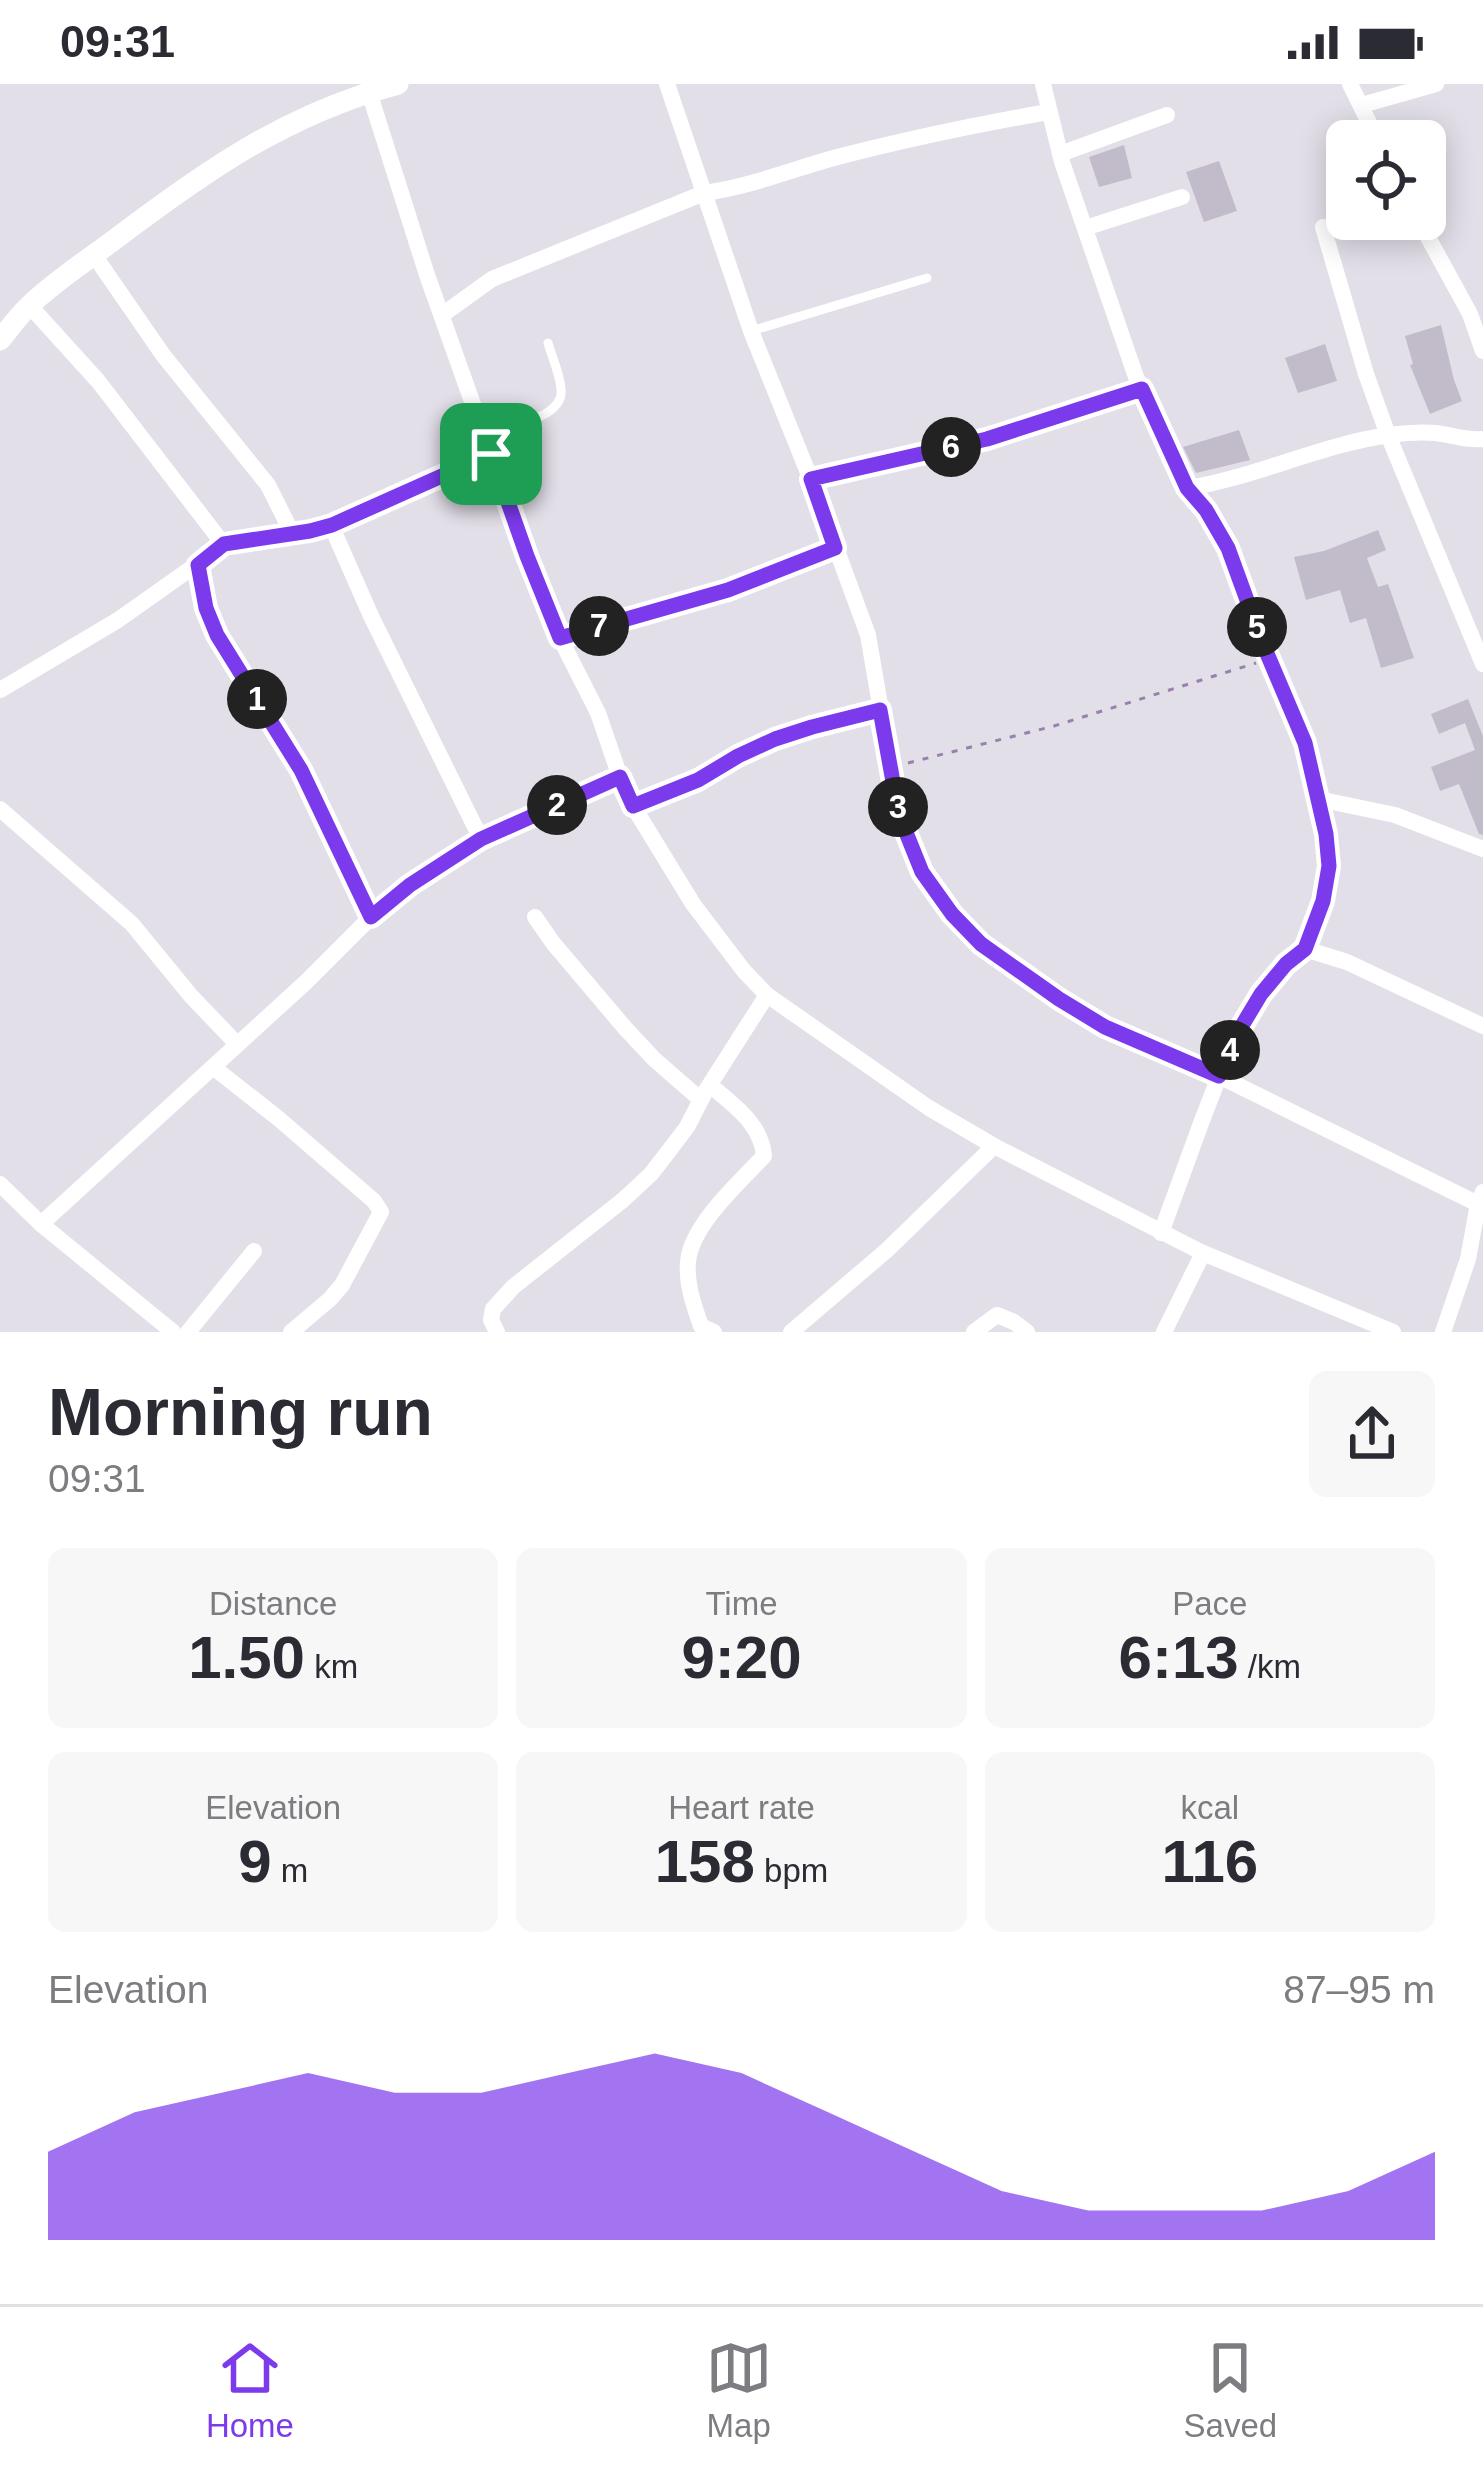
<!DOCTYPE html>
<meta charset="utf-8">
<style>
body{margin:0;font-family:Arial,sans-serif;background:#f7f7f7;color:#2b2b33;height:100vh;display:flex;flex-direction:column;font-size:45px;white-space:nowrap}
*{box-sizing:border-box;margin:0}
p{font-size:39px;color:#7c7c81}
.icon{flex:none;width:66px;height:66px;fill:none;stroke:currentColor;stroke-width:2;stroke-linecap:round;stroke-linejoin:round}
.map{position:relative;height:1248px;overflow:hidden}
.panel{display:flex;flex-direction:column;background:#fff;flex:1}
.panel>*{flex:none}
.tools{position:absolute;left:1326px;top:36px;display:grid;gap:24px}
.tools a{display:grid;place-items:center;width:120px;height:120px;border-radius:18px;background:#fff;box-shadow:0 6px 30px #0003;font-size:60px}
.pin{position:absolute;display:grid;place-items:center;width:102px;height:102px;color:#fff;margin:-51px;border-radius:24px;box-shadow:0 6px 18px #0006}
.km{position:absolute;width:60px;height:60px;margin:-30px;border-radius:50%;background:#222;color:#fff;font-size:33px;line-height:60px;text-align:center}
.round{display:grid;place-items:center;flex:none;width:126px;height:126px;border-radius:18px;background:#f7f7f7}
.headline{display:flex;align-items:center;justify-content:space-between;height:204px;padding:0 48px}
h1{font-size:66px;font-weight:700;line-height:90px}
.metrics{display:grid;grid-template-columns:repeat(3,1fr);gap:18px;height:204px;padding:12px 48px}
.metrics div{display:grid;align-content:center;border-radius:18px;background:#f7f7f7;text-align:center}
.metrics b{font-size:60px;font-weight:700}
.metrics small{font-size:33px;font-weight:400}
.metrics p{font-size:33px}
.chart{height:336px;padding:24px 48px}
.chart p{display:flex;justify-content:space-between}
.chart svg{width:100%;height:216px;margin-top:12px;fill:#7c3aed;opacity:.7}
.status{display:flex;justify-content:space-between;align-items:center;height:84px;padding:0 60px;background:#fff;direction:ltr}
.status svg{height:33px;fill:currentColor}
.tab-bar{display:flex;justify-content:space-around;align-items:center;height:168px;border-top:3px solid #e1e1e2;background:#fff;font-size:33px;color:#7c7c81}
.tab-bar a{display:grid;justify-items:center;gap:6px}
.tab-bar .on{color:#7c3aed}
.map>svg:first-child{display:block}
.building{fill:#c2bbca}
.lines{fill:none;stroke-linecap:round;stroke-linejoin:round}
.path{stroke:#9981ab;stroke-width:3;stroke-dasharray:6 9;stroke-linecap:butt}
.service{stroke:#fff;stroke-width:9}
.minor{stroke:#fff;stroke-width:16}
.tertiary{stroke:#fff;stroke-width:21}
.route-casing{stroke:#fff;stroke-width:24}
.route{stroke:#7c3aed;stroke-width:15}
</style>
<div class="status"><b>09:31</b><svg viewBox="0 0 49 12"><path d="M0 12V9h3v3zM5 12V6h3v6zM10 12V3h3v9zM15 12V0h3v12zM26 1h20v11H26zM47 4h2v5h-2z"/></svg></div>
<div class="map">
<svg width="1483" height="1248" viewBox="0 0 1483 1248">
<rect width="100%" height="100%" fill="#e3dfe9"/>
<g class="building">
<polygon points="1124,61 1132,94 1099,103 1089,73"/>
<polygon points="1219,77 1237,127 1204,138 1186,88"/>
<polygon points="1441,241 1454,296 1462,317 1430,330 1410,281 1413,280 1405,252"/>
<polygon points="1325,260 1337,297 1298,309 1285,274"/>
<polygon points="1239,346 1250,376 1196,389 1183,363"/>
<polygon points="1378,446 1386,466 1367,474 1378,503 1388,500 1414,574 1381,584 1366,534 1350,539 1340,506 1306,516 1294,473 1324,467"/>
<polygon points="1468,615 1483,652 1483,751 1479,750 1459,700 1440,707 1431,683 1475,666 1465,639 1439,650 1431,630"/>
</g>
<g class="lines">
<polyline class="path" points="908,679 1054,642 1256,579"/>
<g class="service">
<polyline points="751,247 927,194"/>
<path d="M485,350C507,343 565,334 561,305C560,290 552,273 548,259"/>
</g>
<g class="minor">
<polyline points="667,0 751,247 811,396 868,551 899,731 922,788 952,830 981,859 1059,915 1105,943 1219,992 1478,1120"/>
<polyline points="1043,0 1062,78 1136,293 1188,404 1206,426 1228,465 1263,560 1305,659 1326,750 1329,782 1323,817 1305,865"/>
<polyline points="1350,0 1378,57"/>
<polyline points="369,8 427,191 527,472 560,554 598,629 620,693 633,722 693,820 744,887 767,911 929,1024 994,1062 1203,1169 1393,1248"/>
<polyline points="1362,21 1436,0"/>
<polyline points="1060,70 1167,31"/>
<polyline points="1418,135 1470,230 1483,267"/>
<polyline points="1323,143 1366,290 1388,351 1483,580"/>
<polyline points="1085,144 1182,113"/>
<polyline points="94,171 163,271 268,401 292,449"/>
<polyline points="29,221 98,297 224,461"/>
<path d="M442,231L492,195L704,109C748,103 788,87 830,75C902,56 974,41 1048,28"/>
<polyline points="811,396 987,355 1141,305"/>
<path d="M1188,404C1256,393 1320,361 1389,351C1404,349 1421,348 1436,349C1452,351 1467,357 1483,355"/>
<polyline points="331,441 371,532 481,755"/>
<polyline points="198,481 206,524 217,552 301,686 371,833"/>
<polyline points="560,554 728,506 835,464"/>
<polyline points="0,606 118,536 224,461 310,447 331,441 491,370"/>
<polyline points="1318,715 1395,731 1483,765"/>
<polyline points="633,722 698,696 738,672 775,655 812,643 881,626"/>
<polyline points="0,725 132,840 191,912 237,960"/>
<polyline points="535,833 553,859 625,944 654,975 701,1016"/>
<polyline points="213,983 279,1035 374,1117 381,1128 342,1201 330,1215 291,1248"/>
<path d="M710,1001C734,1022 761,1039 764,1072C739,1099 691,1141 688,1178C686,1200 694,1222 701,1242L714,1248"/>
<polyline points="0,1100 41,1140 173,1248"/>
<polyline points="41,1140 306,898 371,833 409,801 481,755 620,693"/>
<path d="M1161,1149C1174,1114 1187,1078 1200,1042C1225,977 1248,909 1305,865L1347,878L1483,942"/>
<polyline points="188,1248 254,1167"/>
<polyline points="497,1248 491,1236 493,1225 513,1203 623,1116 651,1090 668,1068 687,1043 705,1008 767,911"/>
<polyline points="791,1248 887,1166 994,1062"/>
<polyline points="974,1248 997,1231 1014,1238 1027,1248"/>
<polyline points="1164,1248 1203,1169"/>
<polyline points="1443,1248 1468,1175 1478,1120 1483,1108"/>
</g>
<path class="tertiary" d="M0,256C10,244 19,231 30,221C56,196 89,175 118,153C208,85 287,30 398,0"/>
</g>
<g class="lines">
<g class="route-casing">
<polygon id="route" points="1142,305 1187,404 1206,426 1228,464 1263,560 1305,659 1326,750 1329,782 1323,817 1305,865 1286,880 1261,910 1234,955 1219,992 1105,943 1059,915 981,860 952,830 922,788 899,731 880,626 812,643 775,655 738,672 698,696 633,722 620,693 481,755 410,801 371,833 301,686 217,551 206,524 198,481 224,460 310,447 332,441 491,370 527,472 560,554 728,506 835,464 811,395 987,355"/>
</g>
<use href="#route" class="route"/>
</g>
</svg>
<div class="tools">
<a><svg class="icon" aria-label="locate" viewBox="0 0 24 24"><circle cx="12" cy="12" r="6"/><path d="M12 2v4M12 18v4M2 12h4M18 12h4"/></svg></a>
</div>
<div class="pin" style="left:491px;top:370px;background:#1e9e55"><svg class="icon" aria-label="arrive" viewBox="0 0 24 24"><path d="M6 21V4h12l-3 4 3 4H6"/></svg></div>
<b class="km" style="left:257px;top:615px">1</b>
<b class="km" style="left:557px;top:721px">2</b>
<b class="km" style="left:898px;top:723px">3</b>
<b class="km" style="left:1230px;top:966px">4</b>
<b class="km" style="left:1257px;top:543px">5</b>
<b class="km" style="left:951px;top:363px">6</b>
<b class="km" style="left:599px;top:542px">7</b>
</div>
<section class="panel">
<div class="headline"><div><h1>Morning run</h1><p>09:31</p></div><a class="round"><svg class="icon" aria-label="share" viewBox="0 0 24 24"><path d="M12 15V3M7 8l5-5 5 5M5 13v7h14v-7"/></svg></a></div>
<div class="metrics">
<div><p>Distance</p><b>1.50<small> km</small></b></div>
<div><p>Time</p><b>9:20</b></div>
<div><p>Pace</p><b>6:13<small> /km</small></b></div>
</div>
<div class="metrics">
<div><p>Elevation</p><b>9<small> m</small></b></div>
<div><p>Heart rate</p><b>158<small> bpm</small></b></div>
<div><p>kcal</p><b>116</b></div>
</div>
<div class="chart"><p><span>Elevation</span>87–95 m</p>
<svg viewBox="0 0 160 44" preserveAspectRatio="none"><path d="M0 44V26L10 18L20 14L30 10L40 14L50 14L60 10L70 6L80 10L90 18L100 26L110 34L120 38L130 38L140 38L150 34L160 26V44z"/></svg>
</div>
</section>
<nav class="tab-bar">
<a class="on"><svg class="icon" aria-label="home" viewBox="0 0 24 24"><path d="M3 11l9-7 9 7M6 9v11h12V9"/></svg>Home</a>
<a><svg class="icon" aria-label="map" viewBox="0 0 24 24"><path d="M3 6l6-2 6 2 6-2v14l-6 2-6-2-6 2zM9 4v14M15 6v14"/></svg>Map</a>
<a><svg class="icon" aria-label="saved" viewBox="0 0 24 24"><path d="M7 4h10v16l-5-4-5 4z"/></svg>Saved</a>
</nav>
